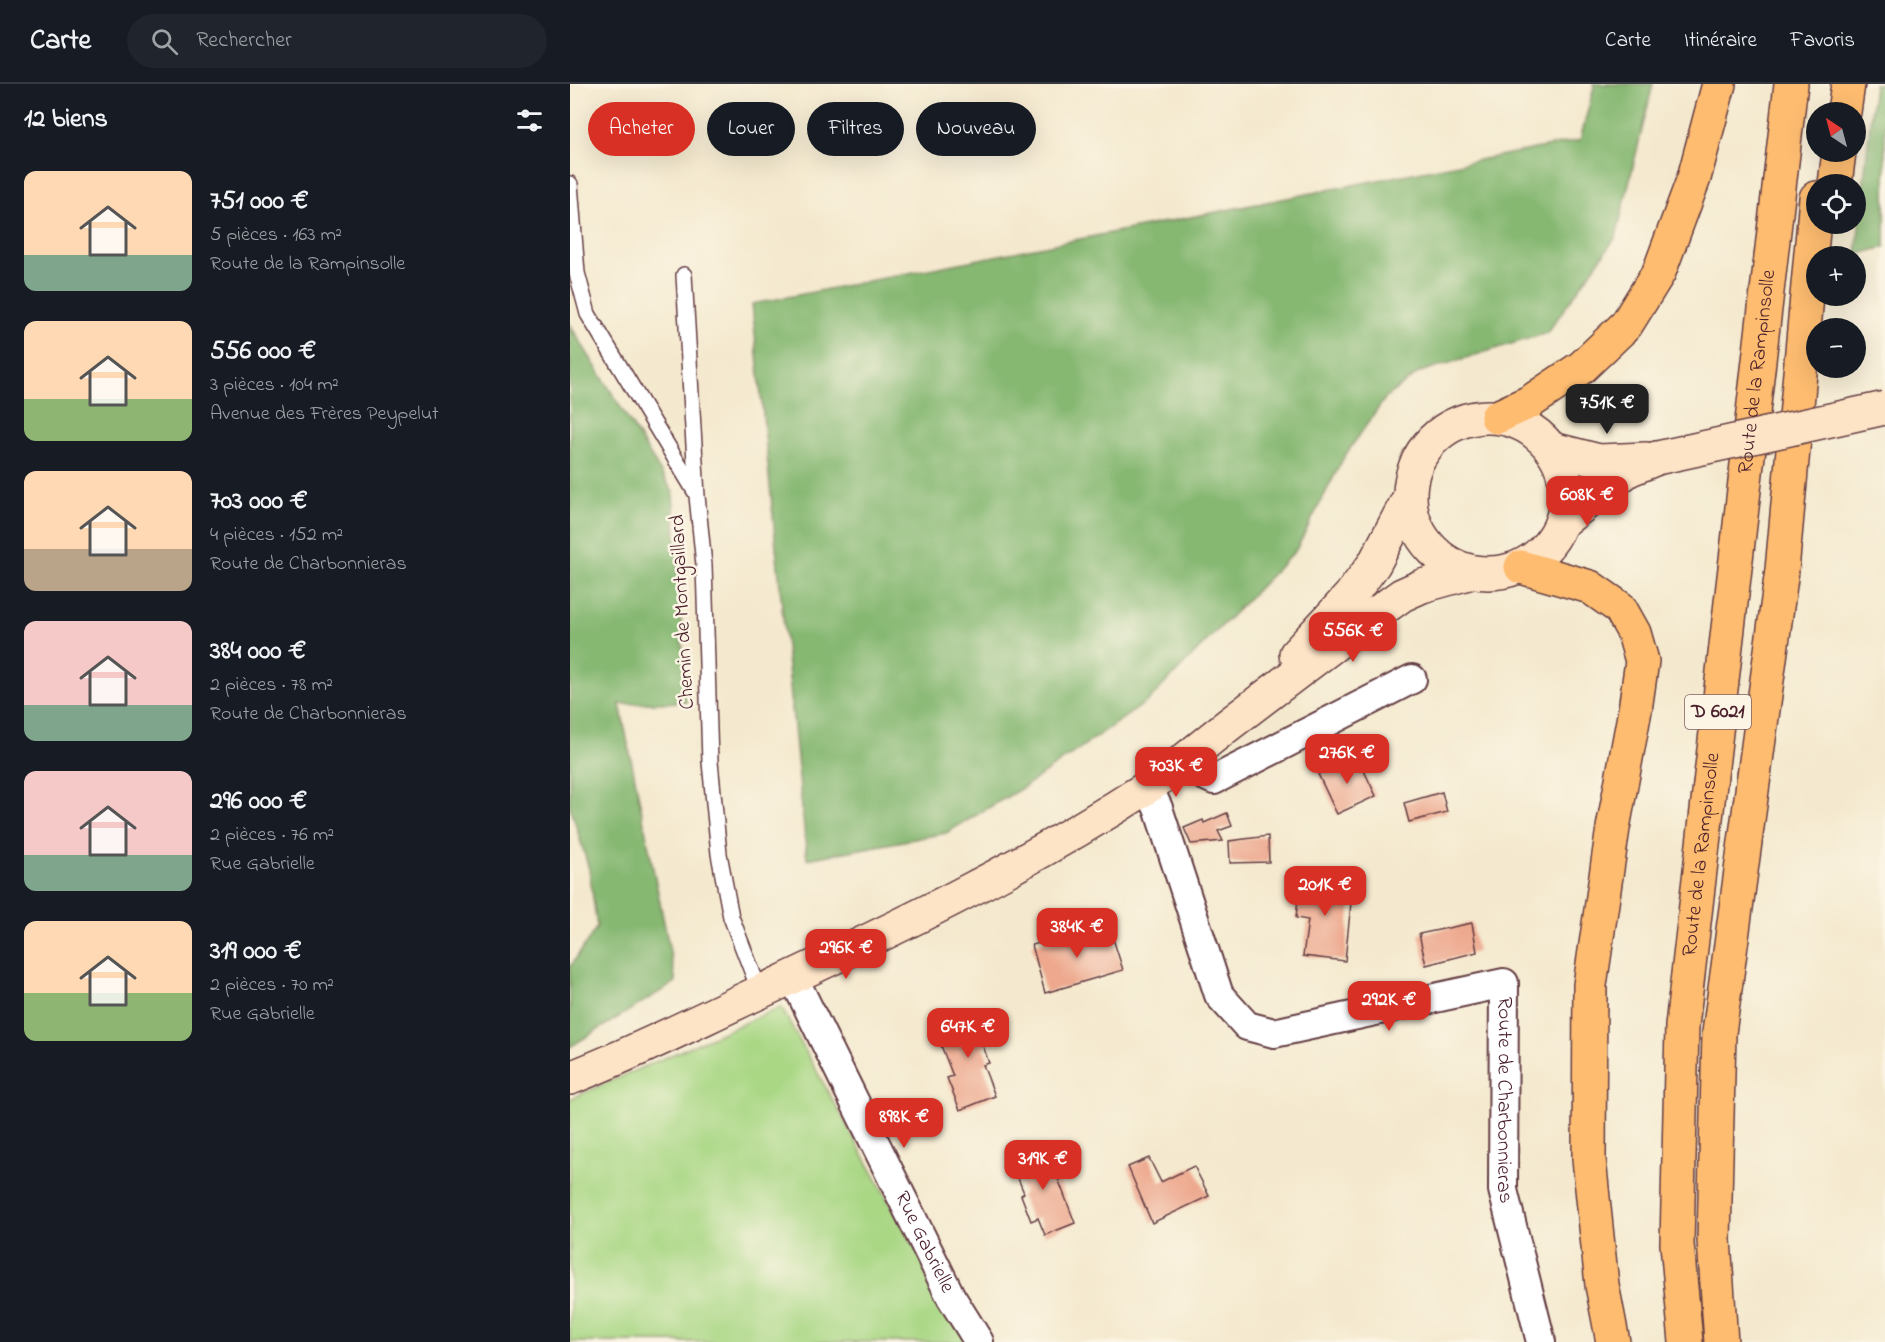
<!DOCTYPE html>
<html lang="fr">
<meta charset="utf-8">
<style>
:root{--surface:#171b24;--page:#20242c;--text:#f1f3f6;--muted:#9ea1a6;--line:#363941;--accent:#d93025}
body{margin:0;font-family:"Indie Flower",sans-serif;background:var(--page);color:var(--text);height:100vh;display:flex;flex-direction:column;font-size:22px;white-space:nowrap}
*{box-sizing:border-box;margin:0}
p{font-size:20px;color:var(--muted)}
.icon{flex:none;width:33px;height:33px;fill:none;stroke:currentColor;stroke-width:2;stroke-linecap:round;stroke-linejoin:round}
.map{position:relative;flex:1;overflow:hidden}
.details{display:flex;flex-direction:column;background:var(--surface);width:570px}
.details>*{flex:none}
.hud{position:absolute;left:18px;top:18px;width:570px;height:54px;display:flex;gap:12px}
.needle{width:39px;rotate:324deg}
.tools{position:absolute;left:1236px;top:18px;display:grid;gap:12px}
.tools a{display:grid;place-items:center;width:60px;height:60px;border-radius:50%;background:var(--surface);box-shadow:0 6px 24px #0002;font-size:30px}
.price{position:absolute;translate:-50% -51px;padding:0 14px;border-radius:12px;background:var(--accent);color:#fff;font-size:20px;line-height:39px;filter:drop-shadow(0 2px 3px #0008)}
.price::after{content:'';position:absolute;left:50%;top:36px;width:18px;height:14px;margin-left:-9px;background:inherit;clip-path:polygon(0 0,100% 0,50% 100%)}
.price.selected{background:#222;color:#fff}
ul{padding:0;list-style:none}
li{display:flex;align-items:center;gap:18px;height:150px;padding:0 24px}
li span{display:grid;place-items:center;flex:none;width:168px;height:120px;border-radius:12px;color:#555}
li>.icon{margin-inline-start:auto}
span .icon{width:72px;height:72px;fill:#fffc;stroke-width:1}
li b{font-size:26px}
h2{display:flex;justify-content:space-between;align-items:center;height:72px;padding:0 24px;font-size:26px}
.chip{padding:0 21px;border-radius:27px;background:var(--surface);box-shadow:0 6px 24px #0002;font-size:21px;line-height:54px}
.chip.selected{background:var(--accent);color:#fff}
header{display:flex;align-items:center;gap:36px;box-sizing:border-box;height:84px;padding:0 30px;background:var(--surface);border-bottom:2px solid var(--line)}
header strong{font-size:28px}
nav{display:flex;gap:33px;margin-inline-start:auto;font-size:21px}
.search{width:420px;height:54px;background:var(--page);display:flex;align-items:center;gap:15px;box-sizing:border-box;padding:0 21px;border-radius:33px;color:var(--muted);font-size:22px}
main{display:flex;flex:1;min-height:0}
.map>svg:first-child{display:block}
</style>
<header>
<strong>Carte</strong>
<div class="search"><svg class="icon" aria-label="search" viewBox="0 0 24 24"><circle cx="10" cy="10" r="6"/><path d="M15 15l6 6"/></svg>Rechercher</div>
<nav><a>Carte</a><a>Itinéraire</a><a>Favoris</a></nav>
</header>
<main>
<section class="details">
<h2>12 biens<svg class="icon" aria-label="filters" viewBox="0 0 24 24"><path d="M4 7h16M4 17h16"/><circle cx="9" cy="7" r="2"/><circle cx="15" cy="17" r="2"/></svg></h2>
<ul>
<li><span style="background:linear-gradient(#ffd9b3 70%,#7fa58c 0)"><svg class="icon" aria-label="home" viewBox="0 0 24 24"><path d="M3 11l9-7 9 7M6 9v11h12V9"/></svg></span><div><b>751 000 €</b><p>5 pièces · 163 m²</p><p>Route de la Rampinsolle</p></div></li>
<li><span style="background:linear-gradient(#ffd9b3 65%,#8fb573 0)"><svg class="icon" aria-label="home" viewBox="0 0 24 24"><path d="M3 11l9-7 9 7M6 9v11h12V9"/></svg></span><div><b>556 000 €</b><p>3 pièces · 104 m²</p><p>Avenue des Frères Peypelut</p></div></li>
<li><span style="background:linear-gradient(#ffd9b3 65%,#b9a48a 0)"><svg class="icon" aria-label="home" viewBox="0 0 24 24"><path d="M3 11l9-7 9 7M6 9v11h12V9"/></svg></span><div><b>703 000 €</b><p>4 pièces · 152 m²</p><p>Route de Charbonnieras</p></div></li>
<li><span style="background:linear-gradient(#f6c9c9 70%,#7fa58c 0)"><svg class="icon" aria-label="home" viewBox="0 0 24 24"><path d="M3 11l9-7 9 7M6 9v11h12V9"/></svg></span><div><b>384 000 €</b><p>2 pièces · 78 m²</p><p>Route de Charbonnieras</p></div></li>
<li><span style="background:linear-gradient(#f6c9c9 70%,#7fa58c 0)"><svg class="icon" aria-label="home" viewBox="0 0 24 24"><path d="M3 11l9-7 9 7M6 9v11h12V9"/></svg></span><div><b>296 000 €</b><p>2 pièces · 76 m²</p><p>Rue Gabrielle</p></div></li>
<li><span style="background:linear-gradient(#ffd9b3 60%,#8fb573 0)"><svg class="icon" aria-label="home" viewBox="0 0 24 24"><path d="M3 11l9-7 9 7M6 9v11h12V9"/></svg></span><div><b>319 000 €</b><p>2 pièces · 70 m²</p><p>Rue Gabrielle</p></div></li>
</ul>
</section>
<div class="map">
<svg width="1315" height="1258" viewBox="0 0 1315 1258">
<rect width="100%" height="100%" fill="#fcf5e5"/>
<filter id="ink" filterUnits="userSpaceOnUse"><feTurbulence type="fractalNoise" baseFrequency=".0167" numOctaves="2"/><feDisplacementMap in="SourceGraphic" scale="12" xChannelSelector="R" yChannelSelector="G"/><feConvolveMatrix kernelMatrix="1 2 1 2 8 2 1 2 1" color-interpolation-filters="sRGB"/></filter>
<filter id="wash" filterUnits="userSpaceOnUse"><feTurbulence type="fractalNoise" baseFrequency=".008" numOctaves="4" result="noise"/><feDisplacementMap in="SourceGraphic" scale="24" xChannelSelector="R" yChannelSelector="G"/><feGaussianBlur stdDeviation="1.35" result="paint"/><feColorMatrix in="noise" values="0 0 0 0 0 0 0 0 0 0 0 0 0 0 0 0 0 1.4 0 .05"/><feComposite in="paint" operator="in"/></filter>
<g filter="url(#wash)">
<rect width="100%" height="100%" fill="#f4e9ce"/>
<path fill="#a9d784" stroke="#7a7b58" stroke-width="1.5" d="M 211,923 L 397,1258 L 0,1258 L 0,1015 Z"/>
<g fill="#86b872" stroke="#686c4e" stroke-width="1.5">
<path d="M 1023,0 L 1083,0 L 1046,153 L 977,249 L 850,288 L 816,313 L 774,373 L 726,466 L 578,617 L 457,701 L 376,749 L 237,775 L 182,220 L 1010,56 L 1024,3 Z"/>
<path d="M 1304,0 L 1315,0 L 1315,163 L 1286,171 Z"/>
<path d="M 0,241 L 103,408 L 116,618 L 50,620 L 106,898 L 0,963 L 0,883 L 27,843 L 19,785 L 0,722 Z"/>
</g>
<g id="blocks">
<g fill="#eda88e">
<path d="M 787,672 L 806,712 L 767,730 L 748,690 Z"/>
<path d="M 872,708 L 877,728 L 839,738 L 834,719 Z"/>
<path d="M 657,729 L 662,742 L 648,747 L 653,757 L 621,760 L 614,744 L 633,736 L 634,739 Z"/>
<path d="M 698,752 L 699,778 L 660,779 L 659,757 Z"/>
<path d="M 730,794 L 783,799 L 775,877 L 733,872 L 738,836 L 726,834 Z"/>
<path d="M 902,839 L 907,868 L 856,881 L 849,850 Z"/>
<path d="M 539,842 L 553,886 L 475,909 L 462,861 L 477,857 L 478,860 Z"/>
<path d="M 410,926 L 422,958 L 413,962 L 419,979 L 413,981 L 425,1012 L 390,1026 L 377,994 L 383,992 L 370,959 L 376,957 L 370,941 Z"/>
<path d="M 476,1063 L 505,1139 L 475,1151 L 468,1134 L 461,1137 L 451,1111 L 454,1109 L 441,1077 Z"/>
<path d="M 579,1074 L 591,1098 L 624,1082 L 639,1112 L 582,1139 L 558,1083 Z"/>
</g>
</g>
</g>
<g filter="url(#ink)">
<use href="#blocks" fill-opacity="0" stroke="#643d43" stroke-width="1.5"/>
<g fill="none" stroke-linecap="round" stroke-linejoin="round">
<g stroke="#643d43" stroke-width="18">
<g id="lane">
<path d="M 0,100 L 7,189 L 18,230 L 126,409"/>
<path d="M 114,191 L 127,412 L 134,481 L 140,678 L 149,770 L 161,833 L 190,908"/>
</g>
</g>
<g stroke="#643d43" stroke-width="32">
<g id="street">
<path d="M 617,675 L 629,689 L 644,696 L 842,595"/>
<path id="s1" d="M 578,703 L 588,724 L 649,911 L 677,942 L 704,949 L 934,899 L 933,1106 L 971,1258"/>
<path id="s2" d="M 223,893 L 381,1213 L 409,1258"/>
</g>
</g>
<g stroke="#643d43" stroke-width="36">
<g id="secondary">
<circle cx="918" cy="411" r="78"/>
<path d="M 982,365 L 1029,377 L 1076,375"/>
<path d="M 992,438 L 1058,386 L 1087,374"/>
<path d="M 726,570 L 780,512 L 804,480 L 839,414"/>
<path d="M 0,994 C 65,969 127,937 190,908 C 323,846 453,784 576,704 C 605,685 630,663 657,642 C 715,598 773,553 832,511 L 852,502 L 902,488"/>
</g>
</g>
<g stroke="#643d43" stroke-width="36">
<g id="primary">
<path d="M 1274,28 L 1278,0"/>
<path d="M 1265,100 L 1269,68"/>
<path d="M 927,333 L 960,318 L 1012,283 L 1056,241 L 1089,188 L 1124,94 L 1149,0"/>
<path d="M 951,483 L 1020,503 L 1050,524 L 1064,549 L 1072,577 L 1065,626 L 1043,744 L 1020,901 L 1019,1075 L 1032,1201 L 1043,1258"/>
<path id="s3" d="M 1116,1258 L 1107,1160 L 1112,942 L 1221,0"/>
<path d="M 1151,1258 L 1144,1156 L 1149,949 L 1212,486 L 1246,114"/>
</g>
</g>
<use href="#lane" stroke="#fff" stroke-width="15"/>
<use href="#street" stroke="#fff" stroke-width="28"/>
<use href="#secondary" stroke="#fee4c6" stroke-width="33"/>
<use href="#primary" stroke="#fdbc70" stroke-width="33"/>
<g stroke="#643d43" stroke-width="36" stroke-linecap="butt">
<path id="secondary-bridge" d="M 1087,374 L 1315,324"/>
</g>
<use href="#secondary-bridge" stroke="#fee4c6" stroke-width="33"/>
</g>
</g>
<g text-anchor="middle" dominant-baseline="central" stroke-width="5" stroke-linejoin="round" paint-order="stroke">
<rect fill="#fcf5e5" stroke="#7f5f63" stroke-width="1.5" x="1115" y="611" width="66" height="34" rx="4.5"/>
<g font-size="20" font-weight="bold" fill="#4a1f2b">
<text x="1148" y="628">D 6021</text>
</g>
<g font-size="21" fill="#4a1f2b" stroke="#fcf5e5">
<text stroke="none"><textPath href="#s3" startOffset="975">Route de la Rampinsolle</textPath></text>
<text transform="translate(113 528) rotate(-93)">Chemin de Montgaillard</text>
<text stroke="none"><textPath href="#s3" startOffset="489">Route de la Rampinsolle</textPath></text>
<text stroke="none"><textPath href="#s1" startOffset="642">Route de Charbonnieras</textPath></text>
<text stroke="none"><textPath href="#s2" startOffset="296">Rue Gabrielle</textPath></text>
</g>
</g>
</svg>
<div class="tools">
<a><svg class="needle" viewBox="-14 -14 28 28"><path d="M0-13l5 13h-10z" fill="#e53935"/><path d="M0 13l5-13h-10z" fill="#9ea1a6"/></svg></a>
<a><svg class="icon" aria-label="locate" viewBox="0 0 24 24"><circle cx="12" cy="12" r="6"/><path d="M12 2v4M12 18v4M2 12h4M18 12h4"/></svg></a>
<a>+</a>
<a>−</a>
</div>
<b class="price selected" style="left:1037px;top:351px">751K €</b>
<b class="price" style="left:1017px;top:443px">608K €</b>
<b class="price" style="left:783px;top:579px">556K €</b>
<b class="price" style="left:777px;top:701px">276K €</b>
<b class="price" style="left:606px;top:714px">703K €</b>
<b class="price" style="left:755px;top:833px">201K €</b>
<b class="price" style="left:507px;top:875px">384K €</b>
<b class="price" style="left:276px;top:896px">296K €</b>
<b class="price" style="left:819px;top:948px">292K €</b>
<b class="price" style="left:398px;top:975px">647K €</b>
<b class="price" style="left:334px;top:1065px">898K €</b>
<b class="price" style="left:473px;top:1107px">319K €</b>
<div class="hud">
<a class="chip selected">Acheter</a>
<a class="chip">Louer</a>
<a class="chip">Filtres</a>
<a class="chip">Nouveau</a>
</div>
</div>
</main>
